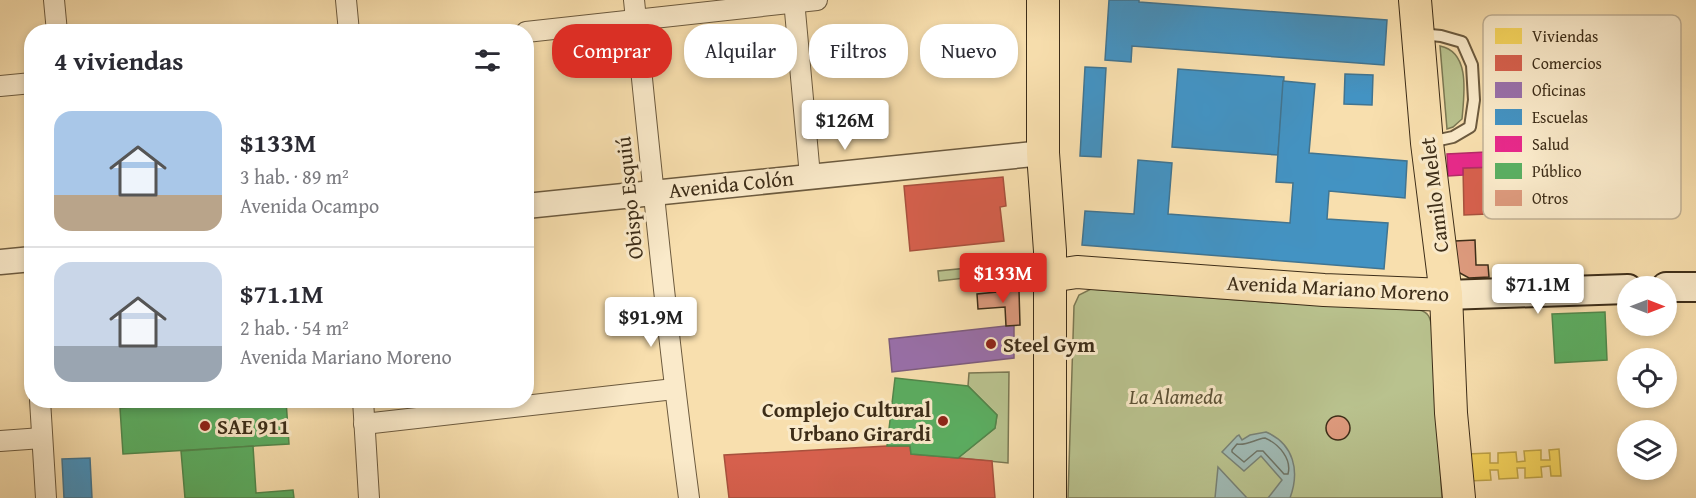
<!DOCTYPE html>
<html lang="es">
<meta charset="utf-8">
<style>
:root{--surface:#fff;--page:#f7f7f7;--text:#2b2b33;--muted:#7c7c81;--line:#e1e1e2;--accent:#d93025}
body{margin:0;font-family:"Gentium Book Plus",serif;background:var(--page);color:var(--text);height:100vh;display:flex;flex-direction:column;font-size:22px;white-space:nowrap}
*{box-sizing:border-box;margin:0}
p{font-size:20px;color:var(--muted)}
.icon{flex:none;width:33px;height:33px;fill:none;stroke:currentColor;stroke-width:2;stroke-linecap:round;stroke-linejoin:round}
.map{position:relative;flex:1;overflow:hidden}
.details{position:absolute;left:24px;top:24px;width:510px;height:384px;display:flex;flex-direction:column;background:var(--surface);border-radius:24px;box-shadow:0 3px 9px #0003}
.details>*{flex:none}
.banner{position:absolute;left:552px;top:24px;width:570px;height:54px;display:flex;gap:12px}
.needle{width:39px;rotate:90deg}
.fabs{position:absolute;left:1617px;top:276px;display:grid;gap:12px}
.fabs a{display:grid;place-items:center;width:60px;height:60px;border-radius:50%;background:var(--surface);box-shadow:0 3px 9px #0003;font-size:30px}
.price{position:absolute;translate:-50% -51px;padding:0 14px;border-radius:6px;background:#fff;color:#222;font-size:20px;line-height:39px;filter:drop-shadow(0 2px 3px #0008)}
.price::after{content:'';position:absolute;left:50%;top:36px;width:18px;height:14px;margin-left:-9px;background:inherit;clip-path:polygon(0 0,100% 0,50% 100%)}
.price.on{background:var(--accent);color:#fff}
ul{padding:0;list-style:none}
li{display:flex;align-items:center;gap:18px;height:150px;padding:0 30px}
li+li{border-top:2px solid var(--line)}
li span{display:grid;place-items:center;flex:none;width:168px;height:120px;border-radius:18px;color:#555}
li>.icon{margin-inline-start:auto}
span .icon{width:72px;height:72px;fill:#fffc;stroke-width:1}
li b{font-size:26px}
h2{display:flex;justify-content:space-between;align-items:center;height:72px;padding:0 30px;font-size:26px}
.pill{padding:0 21px;border-radius:24px;background:var(--surface);box-shadow:0 3px 9px #0003;font-size:21px;line-height:54px}
.pill.on{background:var(--accent);color:#fff}
.map>svg:first-child{display:block}
</style>
<div class="map">
<svg width="1696" height="498" viewBox="0 0 1696 498">
<rect width="100%" height="100%" fill="#f8dfae"/>
<filter id="stains"><feTurbulence type="fractalNoise" baseFrequency=".00333" numOctaves="4"/><feColorMatrix values="0 0 0 0 .2 0 0 0 0 .09 0 0 0 0 .02 0 0 0 .5 -.17"/></filter>
<radialGradient id="worn" r=".72"><stop offset=".6" stop-color="#630" stop-opacity="0"/><stop offset="1" stop-color="#630" stop-opacity=".3"/></radialGradient>
<g fill="#b9c28e" stroke="#7b7853" stroke-width="1.5">
<path d="M 1440,46 C 1471,52 1464,95 1462,119 L 1453,127 L 1447,129 Z"/>
<path d="M 1018,263 L 1019,272 L 939,281 L 938,271 Z"/>
<path d="M 1091,289 L 1278,303 L 1419,310 C 1429,312 1430,318 1432,327 L 1442,498 L 1068,498 L 1074,306 L 1079,295 Z"/>
<path d="M 1009,372 L 1008,463 L 958,458 L 995,428 L 997,415 L 968,386 L 969,373 Z"/>
</g>
<g fill="#a0bab4" stroke="#788276" stroke-width="1.5">
<path d="M 1266,432 C 1294,444 1300,471 1290,498 L 1268,498 L 1282,480 L 1261,456 L 1244,471 L 1222,452 L 1237,436 L 1239,435 L 1242,440 L 1250,435 Z"/>
<path d="M 1218,467 L 1247,498 L 1215,498 Z"/>
</g>
<path fill="#f6d55c" stroke="#bea348" stroke-width="1.5" d="M 1559,449 L 1561,476 L 1551,476 L 1550,466 L 1541,467 L 1542,477 L 1525,478 L 1525,468 L 1517,468 L 1518,478 L 1499,479 L 1498,470 L 1490,470 L 1491,480 L 1469,481 L 1467,454 L 1490,453 L 1490,463 L 1498,463 L 1498,453 L 1516,452 L 1517,462 L 1525,461 L 1524,451 L 1541,450 L 1541,460 L 1550,460 L 1549,450 Z"/>
<g fill="#d6604d" stroke="#a8513d" stroke-width="1.5">
<path d="M 1498,167 L 1499,181 L 1518,180 L 1519,189 L 1538,188 L 1538,212 L 1464,215 L 1463,168 Z"/>
<path d="M 1003,177 L 1006,206 L 1000,207 L 1004,241 L 910,251 L 904,186 Z"/>
<path d="M 108,400 L 124,400 L 124,405 L 108,406 Z"/>
<path d="M 130,400 L 189,400 L 130,405 Z"/>
<path d="M 887,446 L 910,446 L 911,454 L 992,461 L 995,498 L 729,498 L 724,455 Z"/>
</g>
<path fill="#9970ab" stroke="#7d5c7f" stroke-width="1.5" d="M 1014,325 L 1014,358 L 892,372 L 889,339 Z"/>
<g fill="#4393c3" stroke="#417490" stroke-width="1.5">
<path d="M 1109,0 L 1139,0 L 1139,2 L 1387,20 L 1384,65 L 1132,46 L 1131,62 L 1105,60 Z"/>
<path d="M 1085,67 L 1106,68 L 1101,157 L 1080,156 Z"/>
<path d="M 1178,69 L 1284,77 L 1278,155 L 1172,147 Z"/>
<path d="M 1345,74 L 1373,75 L 1372,105 L 1344,104 Z"/>
<path d="M 1283,81 L 1315,84 L 1309,153 L 1407,161 L 1405,198 L 1329,191 L 1327,219 L 1388,223 L 1384,269 L 1082,245 L 1085,211 L 1134,214 L 1138,160 L 1172,163 L 1168,214 L 1290,223 L 1293,183 L 1276,182 Z"/>
<path d="M 90,458 L 92,498 L 64,498 L 62,459 Z"/>
</g>
<path fill="#e7298a" stroke="#b42a68" stroke-width="1.5" d="M 1548,149 L 1550,188 L 1519,189 L 1518,180 L 1499,181 L 1498,167 L 1463,168 L 1463,175 L 1448,176 L 1447,154 Z"/>
<g fill="#5aae61" stroke="#51874b" stroke-width="1.5">
<path d="M 1605,312 L 1607,360 L 1555,363 L 1552,314 Z"/>
<path d="M 895,378 L 968,386 L 997,415 L 995,428 L 958,458 L 911,454 L 910,446 L 887,446 Z"/>
<path d="M 243,400 L 286,400 L 289,444 L 123,454 L 120,408 Z"/>
<path d="M 253,446 L 256,493 L 293,490 L 294,498 L 185,498 L 181,451 Z"/>
</g>
<g fill="none" stroke-linecap="round" stroke-linejoin="round">
<path stroke="#6e7466" stroke-width="1.5" d="M 1265,438 C 1279,444 1292,459 1288,474 L 1284,474 L 1263,451 L 1257,451 L 1244,462 L 1232,452 L 1232,450 L 1237,444 C 1247,446 1255,439 1265,438 Z"/>
</g>
<g fill="#dd9a7d" stroke="#3d2d18" stroke-width="1.5">
<path d="M 1475,240 L 1476,265 L 1488,265 L 1489,277 L 1469,278 L 1458,272 L 1455,241 Z"/>
<path d="M 1019,290 L 1020,325 L 1006,326 L 1005,307 L 978,309 L 977,294 Z"/>
<circle cx="1338" cy="428" r="12"/>
</g>
<g fill="none" stroke-linecap="round" stroke-linejoin="round">
<g stroke="#6c5a3e" stroke-width="14">
<path id="service" d="M 1420,34 L 1441,36 L 1462,42 L 1472,65 L 1474,100 L 1470,127 L 1453,137 L 1430,142"/>
</g>
<g stroke="#6c5a3e" stroke-width="22">
<g id="minor">
<path d="M 54,0 L 57,32"/>
<path d="M 346,0 L 349,32"/>
<path d="M 634,0 C 651,166 667,332 689,498"/>
<path d="M 794,0 L 810,176"/>
<path d="M 526,32 L 817,0"/>
<path d="M 0,86 L 32,83"/>
<path d="M 40,400 L 46,498"/>
<path d="M 363,400 L 369,498"/>
<path d="M 364,424 L 674,389"/>
<path d="M 0,441 L 42,438"/>
</g>
</g>
<g stroke="#6c5a3e" stroke-width="27">
<g id="tertiary">
<path d="M 526,206 L 1043,153"/>
<path d="M 0,262 L 32,259"/>
</g>
</g>
<g stroke="#3d2d18" stroke-width="32">
<g id="secondary">
<path d="M 1666,287 L 1696,287"/>
<path d="M 1446,295 L 1628,289"/>
</g>
</g>
<g stroke="#3d2d18" stroke-width="34">
<g id="primary">
<path d="M 1043,0 L 1043,153 L 1050,251 L 1050,498"/>
<path d="M 1415,0 L 1427,143 L 1446,295 L 1451,413 L 1459,498"/>
<path d="M 1050,276 L 1077,272 L 1324,290 L 1446,295"/>
</g>
</g>
<use href="#service" stroke="#faeaca" stroke-width="10"/>
<use href="#minor" stroke="#faeaca" stroke-width="20"/>
<use href="#tertiary" stroke="#faeaca" stroke-width="24"/>
<use href="#secondary" stroke="#faeaca" stroke-width="28"/>
<use href="#primary" stroke="#f8dfae" stroke-width="32"/>
</g>
<g fill="#8f2418" stroke="#faeaca" stroke-width="2">
<circle cx="991" cy="344" r="6"/>
<circle cx="943" cy="421" r="6"/>
<circle cx="205" cy="426" r="6"/>
</g>
<g text-anchor="middle" dominant-baseline="central" stroke-width="6" stroke-linejoin="round" paint-order="stroke">
<g font-size="21" fill="#3d2d18" stroke="#faeaca">
<text transform="translate(731 184) rotate(-6)">Avenida Colón</text>
<text transform="translate(1434 195) rotate(-97)">Camilo Melet</text>
<text transform="translate(629 198) rotate(-96)">Obispo Esquiú</text>
<text transform="translate(1338 288) rotate(3)">Avenida Mariano Moreno</text>
</g>
<g font-size="21" font-weight="bold" fill="#3d2d18" stroke="#faeaca" text-anchor="start">
<text x="1003" y="344">Steel Gym</text>
<text x="931" y="409" text-anchor="end">Complejo Cultural<tspan x="931" dy="24">Urbano Girardi</tspan></text>
<text x="217" y="426">SAE 911</text>
</g>
<g font-size="21" font-style="italic" fill="#5c5236" stroke="#faeaca">
<text x="1176" y="396">La Alameda</text>
</g>
</g>
<rect x="1483" y="15" width="198" height="204" rx="9" fill="#faeaca" stroke="#c1b195" stroke-width="1.5"/>
<rect x="1495" y="28" width="27" height="16" fill="#f6d55c"/>
<rect x="1495" y="55" width="27" height="16" fill="#d6604d"/>
<rect x="1495" y="82" width="27" height="16" fill="#9970ab"/>
<rect x="1495" y="109" width="27" height="16" fill="#4393c3"/>
<rect x="1495" y="136" width="27" height="16" fill="#e7298a"/>
<rect x="1495" y="163" width="27" height="16" fill="#5aae61"/>
<rect x="1495" y="190" width="27" height="16" fill="#dd9a7d"/>
<g font-size="16" fill="#3d2d18">
<text x="1532" y="42">Viviendas</text>
<text x="1532" y="69">Comercios</text>
<text x="1532" y="96">Oficinas</text>
<text x="1532" y="123">Escuelas</text>
<text x="1532" y="150">Salud</text>
<text x="1532" y="177">Público</text>
<text x="1532" y="204">Otros</text>
</g>
<rect width="100%" height="100%" filter="url(#stains)"/>
<rect width="100%" height="100%" fill="url(#worn)"/>
</svg>
<div class="fabs">
<a><svg class="needle" viewBox="-14 -14 28 28"><path d="M0-13l5 13h-10z" fill="#e53935"/><path d="M0 13l5-13h-10z" fill="#7c7c81"/></svg></a>
<a><svg class="icon" aria-label="locate" viewBox="0 0 24 24"><circle cx="12" cy="12" r="6"/><path d="M12 2v4M12 18v4M2 12h4M18 12h4"/></svg></a>
<a><svg class="icon" aria-label="layers" viewBox="0 0 24 24"><path d="M12 4l9 5-9 5-9-5zM3 14l9 5 9-5"/></svg></a>
</div>
<b class="price" style="left:845px;top:151px">$126M</b>
<b class="price on" style="left:1003px;top:304px">$133M</b>
<b class="price" style="left:1538px;top:315px">$71.1M</b>
<b class="price" style="left:651px;top:348px">$91.9M</b>
<div class="banner">
<a class="pill on">Comprar</a>
<a class="pill">Alquilar</a>
<a class="pill">Filtros</a>
<a class="pill">Nuevo</a>
</div>
<section class="details">
<h2>4 viviendas<svg class="icon" aria-label="filters" viewBox="0 0 24 24"><path d="M4 7h16M4 17h16"/><circle cx="9" cy="7" r="2"/><circle cx="15" cy="17" r="2"/></svg></h2>
<ul>
<li><span style="background:linear-gradient(#a9c7e8 70%,#b9a48a 0)"><svg class="icon" aria-label="home" viewBox="0 0 24 24"><path d="M3 11l9-7 9 7M6 9v11h12V9"/></svg></span><div><b>$133M</b><p>3 hab. · 89 m²</p><p>Avenida Ocampo</p></div></li>
<li><span style="background:linear-gradient(#c9d6e8 70%,#9aa5b1 0)"><svg class="icon" aria-label="home" viewBox="0 0 24 24"><path d="M3 11l9-7 9 7M6 9v11h12V9"/></svg></span><div><b>$71.1M</b><p>2 hab. · 54 m²</p><p>Avenida Mariano Moreno</p></div></li>
</ul>
</section>
</div>
